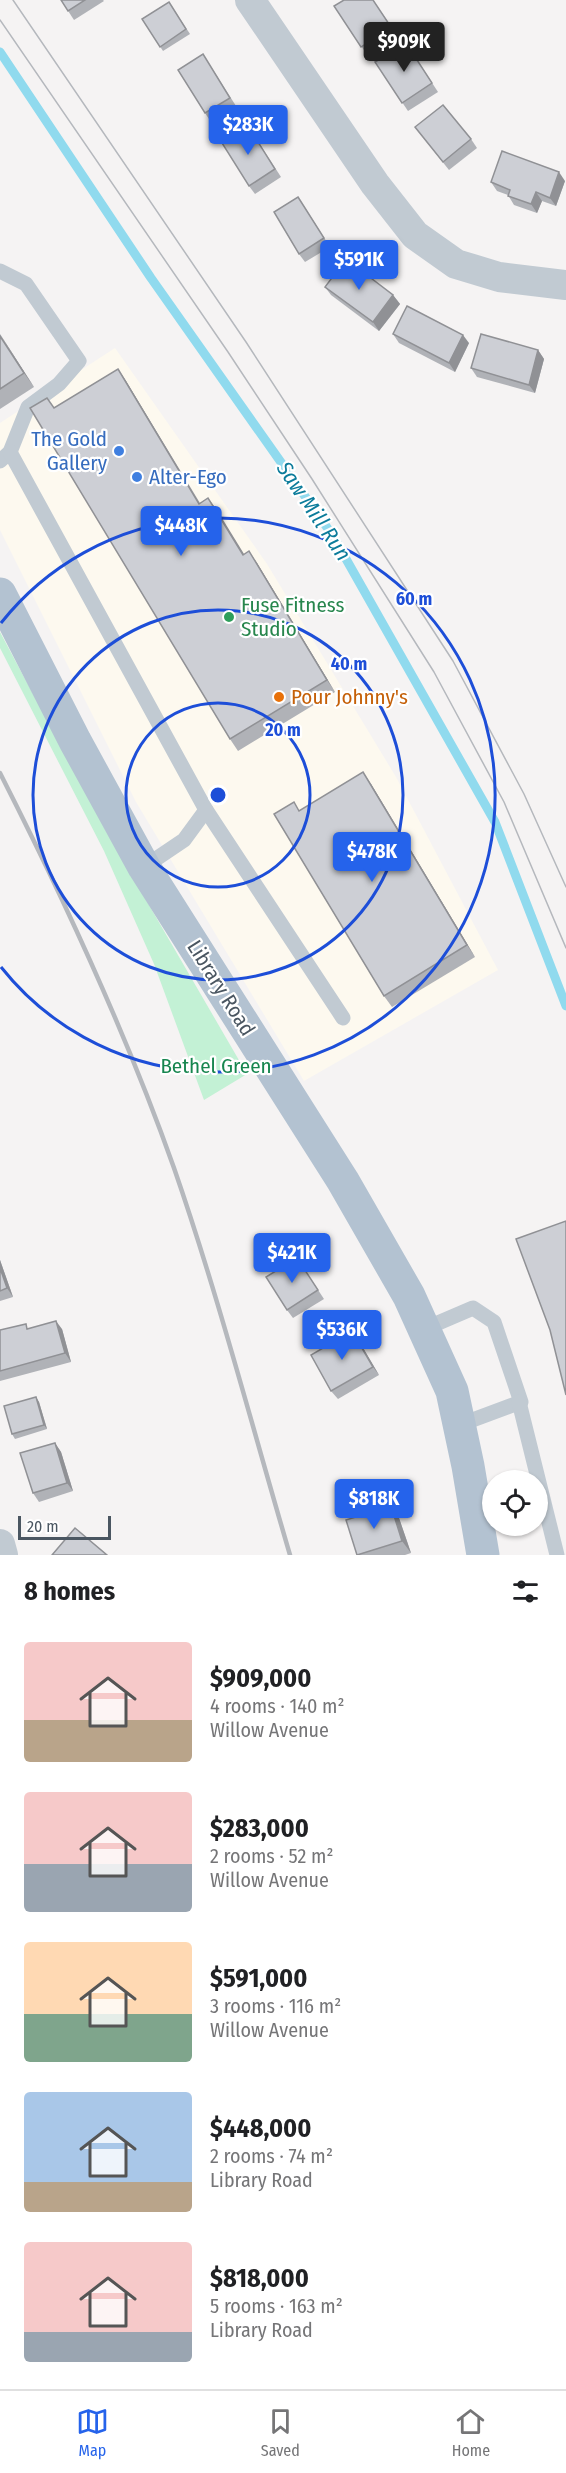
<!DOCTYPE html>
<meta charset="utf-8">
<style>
:root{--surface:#fff;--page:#f6f6f6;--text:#202124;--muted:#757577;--line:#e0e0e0;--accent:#2563eb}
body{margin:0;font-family:"Fira Sans Condensed",sans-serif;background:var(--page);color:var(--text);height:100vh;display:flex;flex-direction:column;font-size:22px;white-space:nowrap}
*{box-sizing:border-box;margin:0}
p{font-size:20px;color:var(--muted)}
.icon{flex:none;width:33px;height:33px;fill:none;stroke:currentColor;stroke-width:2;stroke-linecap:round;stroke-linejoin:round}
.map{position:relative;height:1555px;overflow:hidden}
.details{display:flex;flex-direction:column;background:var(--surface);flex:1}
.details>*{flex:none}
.tools{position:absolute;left:482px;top:1470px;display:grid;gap:12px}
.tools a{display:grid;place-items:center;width:66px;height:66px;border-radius:50%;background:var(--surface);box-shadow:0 2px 4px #0004;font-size:30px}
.scale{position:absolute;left:18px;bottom:15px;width:93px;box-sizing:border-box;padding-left:6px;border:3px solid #4a5661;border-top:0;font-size:16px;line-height:21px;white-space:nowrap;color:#4a5661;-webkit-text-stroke:4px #fff;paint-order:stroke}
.price{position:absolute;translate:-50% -51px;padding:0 14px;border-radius:6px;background:var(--accent);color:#fff;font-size:20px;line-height:39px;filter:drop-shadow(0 2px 3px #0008)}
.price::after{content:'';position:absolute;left:50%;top:36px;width:18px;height:14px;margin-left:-9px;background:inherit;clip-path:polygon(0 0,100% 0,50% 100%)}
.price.current{background:#222;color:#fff}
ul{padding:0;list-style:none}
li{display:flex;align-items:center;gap:18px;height:150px;padding:0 24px}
li span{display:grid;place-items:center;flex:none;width:168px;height:120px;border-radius:6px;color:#555}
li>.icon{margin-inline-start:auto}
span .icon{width:72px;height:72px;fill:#fffc;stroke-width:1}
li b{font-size:26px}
h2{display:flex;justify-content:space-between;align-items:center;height:72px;padding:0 24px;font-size:26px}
.tab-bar{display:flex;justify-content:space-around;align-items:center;height:84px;border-top:2px solid var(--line);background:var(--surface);font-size:16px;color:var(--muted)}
.tab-bar a{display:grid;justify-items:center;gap:3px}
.tab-bar .current{color:var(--accent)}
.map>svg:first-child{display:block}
</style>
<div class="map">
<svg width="566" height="1555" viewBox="0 0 566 1555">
<rect width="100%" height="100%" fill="#f5f3f3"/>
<path fill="#fdf9ef" d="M 115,348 L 267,564 L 396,777 L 498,970 L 304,1081 L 136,802 L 0,530 L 0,423 Z"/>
<path fill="#c3f1d5" d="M 0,632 L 106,831 L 247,1074 L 204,1100 L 154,964 L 104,851 L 0,648 Z"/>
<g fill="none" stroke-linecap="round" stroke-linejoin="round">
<path stroke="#90daee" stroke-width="9" d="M 0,52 L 151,278 L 333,536 L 495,822 L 566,1006"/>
<g stroke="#c1cad2" stroke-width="15">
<path d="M 0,271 L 26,284 L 79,361 L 59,384 L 28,407 L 10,452 L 0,461"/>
<path d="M 10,452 L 206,810 L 343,1018"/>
<path d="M 144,867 L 184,840 L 206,810"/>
<path d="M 424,1329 L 473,1308 L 494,1322 L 521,1402 L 459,1425"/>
<path d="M 519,1402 L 557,1555"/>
</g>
<g stroke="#c1cad2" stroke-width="30">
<path d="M 250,0 L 375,184 L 415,235 L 456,264 L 499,277 L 566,285"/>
<path d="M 0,1544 L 3,1555"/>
</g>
<path stroke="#b3c2d1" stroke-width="33" d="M 0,594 L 75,741 L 144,867 L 343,1181 L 409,1296 L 452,1391 L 468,1466 L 483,1555"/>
<g stroke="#b5b8bd" stroke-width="1.5">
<path d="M 13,0 L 246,342 L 453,661 L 524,794 L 566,887"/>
<path d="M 0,20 L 228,352 L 312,479 L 434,672 L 504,802 L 566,948"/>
</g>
<path stroke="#b5b8bd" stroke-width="4.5" d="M 0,773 C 65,901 126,1032 174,1168 C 218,1295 252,1426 290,1555"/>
</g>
<g fill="#b0b2b7">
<path d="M 61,0 L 103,0 L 104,1 L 74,20 Z"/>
<path d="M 373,0 L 397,35 L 368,56 L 334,6 Z"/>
<path d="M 169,2 L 190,34 L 163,51 L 142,19 Z"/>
<path d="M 406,43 L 438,92 L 408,111 L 375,62 Z"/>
<path d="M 203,54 L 236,106 L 211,122 L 205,113 Z"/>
<path d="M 248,126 L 281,177 L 255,194 L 249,186 Z"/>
<path d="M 415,127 L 471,139 L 477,148 L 449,170 Z"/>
<path d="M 565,181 L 556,206 L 542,201 L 537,213 L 514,205 L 508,195 L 497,191 L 491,182 Z"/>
<path d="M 304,206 L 330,247 L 305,262 L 299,254 Z"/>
<path d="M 325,287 L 393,295 L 400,304 L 379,331 L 331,295 Z"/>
<path d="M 0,334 L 34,387 L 0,409 Z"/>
<path d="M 393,334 L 469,343 L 455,372 L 399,343 Z"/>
<path d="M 538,350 L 544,359 L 535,393 L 477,377 L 471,368 Z"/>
<path d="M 118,369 L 126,381 L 200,503 L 208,498 L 244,555 L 257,563 L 335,692 L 238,751 L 230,739 L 54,408 Z"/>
<path d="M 371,784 L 475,957 L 392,1007 L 384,996 L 300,811 Z"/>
<path d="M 297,1258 L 324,1299 L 293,1318 L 287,1310 Z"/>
<path d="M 0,1260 L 13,1297 L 0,1301 Z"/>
<path d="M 29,1328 L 62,1329 L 71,1362 L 0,1381 L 0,1330 Z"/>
<path d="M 352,1331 L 379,1375 L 338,1399 L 331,1391 Z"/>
<path d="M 36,1397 L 39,1402 L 47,1429 L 15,1439 L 12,1434 Z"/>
<path d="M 55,1443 L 61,1452 L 73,1491 L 39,1502 L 33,1493 Z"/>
<path d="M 399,1518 L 411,1553 L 405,1555 L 357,1555 Z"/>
</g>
<g fill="#909195">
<path d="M 559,172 L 565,181 L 556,206 L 550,198 Z"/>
<path d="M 536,192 L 542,201 L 537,213 L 531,204 Z"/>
<path d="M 393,295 L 400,304 L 379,331 L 373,322 Z"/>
<path d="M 0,334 L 34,387 L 24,373 Z"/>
<path d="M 463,335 L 469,343 L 455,372 L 449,363 Z"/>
<path d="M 538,350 L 544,359 L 535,393 L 529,385 Z"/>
<path d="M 118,369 L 126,381 L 207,516 L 199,504 Z"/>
<path d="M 208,498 L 217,510 L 252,567 L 243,555 Z"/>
<path d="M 249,551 L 257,563 L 335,692 L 327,680 Z"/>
<path d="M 363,772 L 371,784 L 475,957 L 467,945 Z"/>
<path d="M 0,1260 L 13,1297 L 7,1288 L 0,1268 Z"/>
<path d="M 56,1321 L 62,1329 L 71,1362 L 65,1353 Z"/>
<path d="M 352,1331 L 358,1339 L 379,1375 L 373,1367 Z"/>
<path d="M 36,1397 L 39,1402 L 47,1429 L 44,1425 Z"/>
<path d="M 55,1443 L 61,1452 L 73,1491 L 67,1483 Z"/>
<path d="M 391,1506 L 399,1518 L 411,1553 L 402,1541 Z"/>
</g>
<g fill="#cdcfd5" stroke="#909195" stroke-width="1.5">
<path d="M 61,0 L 85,0 L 68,11 Z"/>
<path d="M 344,0 L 373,0 L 391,27 L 361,47 L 334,6 Z"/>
<path d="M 169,2 L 186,29 L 160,47 L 142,19 Z"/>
<path d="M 406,43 L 432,83 L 402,103 L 375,62 Z"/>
<path d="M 203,54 L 230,98 L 205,113 L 178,70 Z"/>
<path d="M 443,105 L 471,139 L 443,162 L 415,127 Z"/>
<path d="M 248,126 L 275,169 L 249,186 L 222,143 Z"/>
<path d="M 502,151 L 559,172 L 550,198 L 536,192 L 531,204 L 508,196 L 510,190 L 491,182 Z"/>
<path d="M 298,197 L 324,238 L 299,254 L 274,212 Z"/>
<path d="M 346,259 L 393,295 L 373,322 L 325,287 Z"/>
<path d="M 407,306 L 463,335 L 449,363 L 393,334 Z"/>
<path d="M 481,334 L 538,350 L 529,385 L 471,368 Z"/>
<path d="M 0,336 L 24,373 L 0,389 Z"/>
<path d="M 118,369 L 199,504 L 208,498 L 243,555 L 249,551 L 327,680 L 230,739 L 30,408 L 47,398 L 54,408 Z"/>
<path d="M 363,772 L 467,945 L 384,996 L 274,814 L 294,802 L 299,811 Z"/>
<path d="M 566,1221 L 566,1395 L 550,1330 L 516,1239 Z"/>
<path d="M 297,1258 L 318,1290 L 287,1310 L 266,1277 Z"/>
<path d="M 0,1268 L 7,1288 L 0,1291 Z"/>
<path d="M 56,1321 L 65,1353 L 0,1371 L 0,1330 L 26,1324 L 27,1329 Z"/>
<path d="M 352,1331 L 373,1367 L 331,1391 L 311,1355 Z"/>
<path d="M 36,1397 L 44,1425 L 12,1434 L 4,1406 Z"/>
<path d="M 55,1443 L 67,1483 L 33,1493 L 20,1453 Z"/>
<path d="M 391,1506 L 402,1541 L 357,1555 L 346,1520 Z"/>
<path d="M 75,1528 L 107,1555 L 52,1555 Z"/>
</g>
<g fill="none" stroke="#1d4ed8" stroke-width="3">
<circle cx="218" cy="795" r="92"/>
<circle cx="218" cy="795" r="185"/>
<path d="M1 623A277 277 0 1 1 1 967"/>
</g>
<g fill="#3f7fe0" stroke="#fff" stroke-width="2">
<circle cx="119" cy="451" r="6"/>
<circle cx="137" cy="477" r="6"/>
</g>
<circle fill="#2e9e5b" stroke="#fff" stroke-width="2" cx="229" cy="617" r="6"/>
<circle fill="#e8710a" stroke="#fff" stroke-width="2" cx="279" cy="697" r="6"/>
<g text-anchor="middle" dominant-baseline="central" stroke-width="4.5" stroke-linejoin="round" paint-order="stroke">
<g font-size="21" fill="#366cbe" stroke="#fff" text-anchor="end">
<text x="107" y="439">The Gold<tspan x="107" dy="24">Gallery</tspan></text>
<text x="149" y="477" text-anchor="start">Alter-Ego</text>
</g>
<g font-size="21" fill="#27864d" stroke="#fff" text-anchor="start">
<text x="241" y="605">Fuse Fitness<tspan x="241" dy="24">Studio</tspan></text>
</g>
<g font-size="21" fill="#c56008" stroke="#fff" text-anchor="start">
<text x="291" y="697">Pour Johnny's</text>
</g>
<g font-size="21" fill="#4a5661" stroke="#fff">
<text transform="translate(221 988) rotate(58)">Library Road</text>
</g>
<g font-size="21" fill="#17864f" stroke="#fff">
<text x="216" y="1066">Bethel Green</text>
</g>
<g font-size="22" font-style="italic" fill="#0c7c9b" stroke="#fff">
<text transform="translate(314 511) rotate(56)">Saw Mill Run</text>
</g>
</g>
<circle cx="218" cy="795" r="9" fill="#1d4ed8" stroke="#fff" stroke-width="3"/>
<g font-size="18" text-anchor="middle" font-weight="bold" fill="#1d4ed8" stroke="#fff" stroke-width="4.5" stroke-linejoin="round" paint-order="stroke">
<text x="414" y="605">60 m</text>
<text x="349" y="670">40 m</text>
<text x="283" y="736">20 m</text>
</g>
</svg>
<div class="tools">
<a><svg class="icon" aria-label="locate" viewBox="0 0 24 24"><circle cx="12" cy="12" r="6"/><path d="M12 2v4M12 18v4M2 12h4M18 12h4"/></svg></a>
</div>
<div class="scale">20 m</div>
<b class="price current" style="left:404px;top:73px">$909K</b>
<b class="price" style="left:248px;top:156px">$283K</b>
<b class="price" style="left:359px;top:291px">$591K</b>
<b class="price" style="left:181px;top:557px">$448K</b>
<b class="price" style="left:372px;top:883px">$478K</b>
<b class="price" style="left:292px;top:1284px">$421K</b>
<b class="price" style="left:342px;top:1361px">$536K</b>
<b class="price" style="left:374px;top:1530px">$818K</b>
</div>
<section class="details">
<h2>8 homes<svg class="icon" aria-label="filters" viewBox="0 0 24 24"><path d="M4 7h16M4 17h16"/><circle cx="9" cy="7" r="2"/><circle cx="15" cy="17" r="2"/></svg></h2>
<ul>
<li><span style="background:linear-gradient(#f6c9c9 65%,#b9a48a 0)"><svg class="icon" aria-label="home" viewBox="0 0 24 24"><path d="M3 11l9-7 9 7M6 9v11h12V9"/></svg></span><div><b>$909,000</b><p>4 rooms · 140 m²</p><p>Willow Avenue</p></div></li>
<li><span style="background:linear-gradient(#f6c9c9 60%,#9aa5b1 0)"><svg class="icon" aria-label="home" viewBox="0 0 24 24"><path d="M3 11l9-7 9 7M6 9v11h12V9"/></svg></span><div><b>$283,000</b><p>2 rooms · 52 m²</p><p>Willow Avenue</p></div></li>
<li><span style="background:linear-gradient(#ffd9b3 60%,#7fa58c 0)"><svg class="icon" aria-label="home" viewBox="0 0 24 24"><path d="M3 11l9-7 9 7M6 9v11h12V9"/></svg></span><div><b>$591,000</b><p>3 rooms · 116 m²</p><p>Willow Avenue</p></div></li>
<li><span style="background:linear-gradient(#a9c7e8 75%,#b9a48a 0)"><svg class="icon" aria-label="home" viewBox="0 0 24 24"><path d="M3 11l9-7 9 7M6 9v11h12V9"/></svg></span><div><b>$448,000</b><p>2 rooms · 74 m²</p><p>Library Road</p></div></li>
<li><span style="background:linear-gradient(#f6c9c9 75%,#9aa5b1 0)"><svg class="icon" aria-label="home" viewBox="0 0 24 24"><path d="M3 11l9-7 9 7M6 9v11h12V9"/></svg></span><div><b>$818,000</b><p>5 rooms · 163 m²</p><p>Library Road</p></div></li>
</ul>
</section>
<nav class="tab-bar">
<a class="current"><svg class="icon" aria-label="map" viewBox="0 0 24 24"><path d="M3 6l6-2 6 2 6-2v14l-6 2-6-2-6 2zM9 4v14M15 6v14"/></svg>Map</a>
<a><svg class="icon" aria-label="saved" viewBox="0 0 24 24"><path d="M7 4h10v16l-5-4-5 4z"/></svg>Saved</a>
<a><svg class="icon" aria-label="home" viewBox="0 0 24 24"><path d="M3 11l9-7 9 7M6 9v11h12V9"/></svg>Home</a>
</nav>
